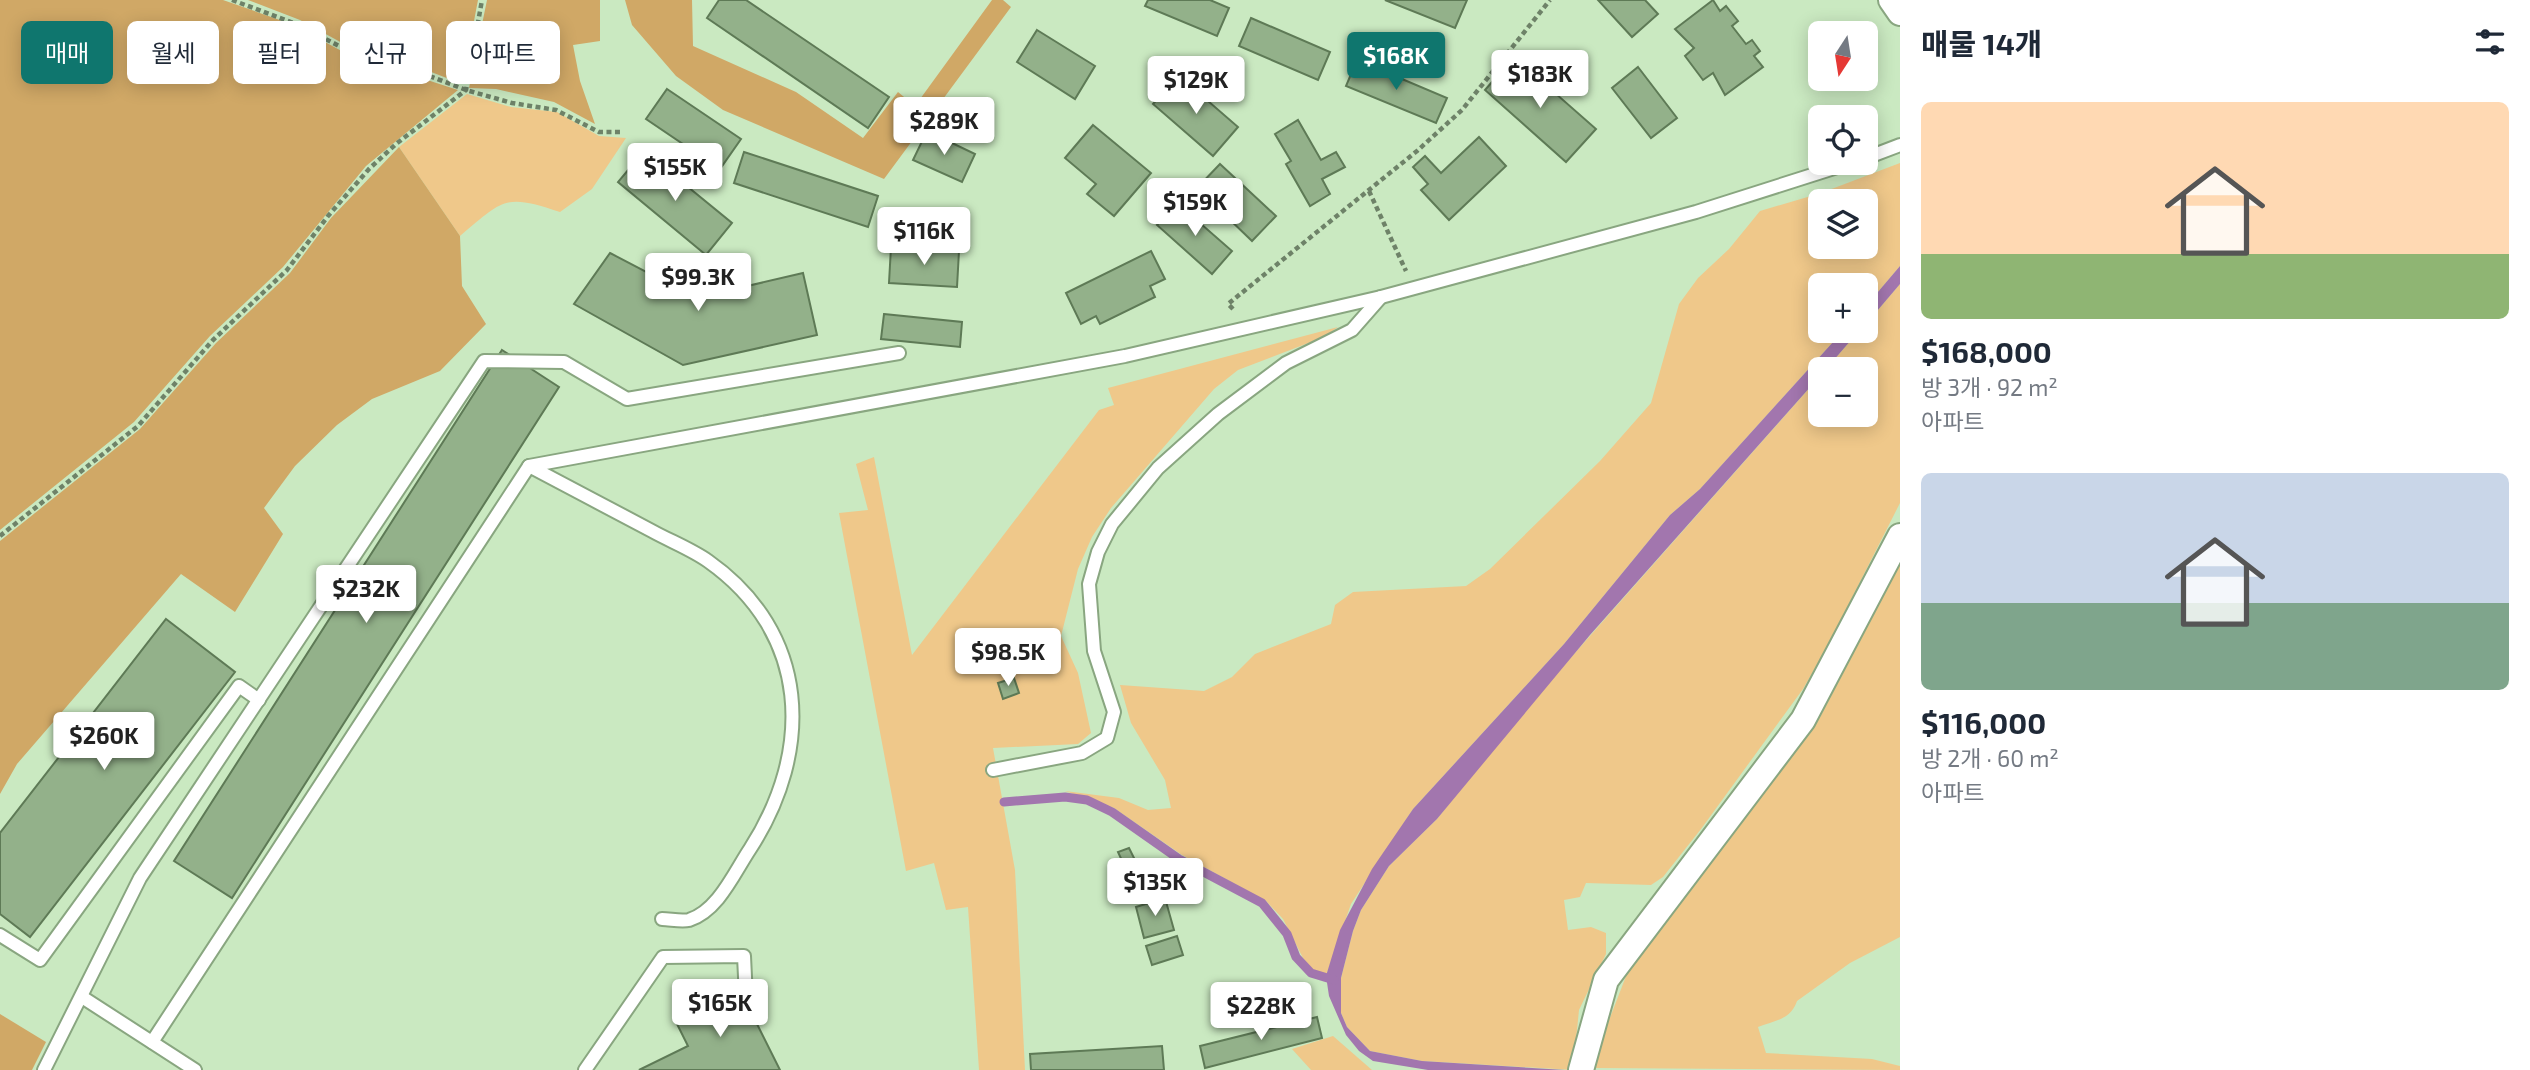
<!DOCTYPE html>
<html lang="ko">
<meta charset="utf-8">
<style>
:root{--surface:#fff;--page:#f2f2f3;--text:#1f2937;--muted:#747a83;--accent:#0f766e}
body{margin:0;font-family:"Exo 2","Noto Sans KR",sans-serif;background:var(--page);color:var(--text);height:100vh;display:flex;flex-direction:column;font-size:26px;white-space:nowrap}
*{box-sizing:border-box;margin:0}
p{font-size:23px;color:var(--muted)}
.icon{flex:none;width:38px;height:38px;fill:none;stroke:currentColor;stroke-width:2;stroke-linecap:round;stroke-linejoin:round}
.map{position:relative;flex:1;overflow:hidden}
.details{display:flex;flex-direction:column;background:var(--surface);width:630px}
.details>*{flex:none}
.top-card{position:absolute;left:21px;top:21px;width:665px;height:63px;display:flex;gap:14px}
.needle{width:46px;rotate:192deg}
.controls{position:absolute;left:1808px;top:21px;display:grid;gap:14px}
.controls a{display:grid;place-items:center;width:70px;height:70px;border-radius:10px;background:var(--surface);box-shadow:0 4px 18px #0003;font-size:35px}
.price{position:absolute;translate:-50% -60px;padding:0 16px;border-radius:7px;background:#fff;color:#222;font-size:23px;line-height:46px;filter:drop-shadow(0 2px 4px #0008)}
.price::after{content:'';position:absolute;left:50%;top:42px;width:21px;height:16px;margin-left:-10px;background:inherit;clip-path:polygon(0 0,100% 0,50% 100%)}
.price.selected{background:var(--accent);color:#fff}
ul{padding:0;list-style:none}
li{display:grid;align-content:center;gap:14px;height:371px;padding:0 21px}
li span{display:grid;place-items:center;height:217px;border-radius:10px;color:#555}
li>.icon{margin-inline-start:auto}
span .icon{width:126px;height:126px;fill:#fffc;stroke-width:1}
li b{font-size:30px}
h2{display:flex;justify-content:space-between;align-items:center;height:84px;padding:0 21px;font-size:30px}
.chip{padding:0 24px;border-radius:10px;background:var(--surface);box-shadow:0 4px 18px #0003;font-size:24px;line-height:63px}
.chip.selected{background:var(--accent);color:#fff}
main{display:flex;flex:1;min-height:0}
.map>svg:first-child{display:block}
</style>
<main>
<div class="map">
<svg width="1900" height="1070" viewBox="0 0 1900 1070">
<rect width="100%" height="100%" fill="#cae9c1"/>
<g fill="#efc88a" fill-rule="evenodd">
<path d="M 467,94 L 511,107 L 557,112 L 599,136 L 626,138 L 592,189 L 560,212 C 504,193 503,200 460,236 L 399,147 Z"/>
<path d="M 1900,163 L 1900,266 L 1866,306 L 1866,285 L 1820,285 L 1820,331 L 1843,331 L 1700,489 L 1670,515 L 1564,644 L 1413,809 L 1351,904 L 1326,976 L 1313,970 L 1303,958 L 1283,919 L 1266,901 L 1182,855 L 1114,808 L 1065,791 L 1119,798 L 1148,810 L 1171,808 L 1165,780 L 1131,723 L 1120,685 L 1204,691 L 1232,677 L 1255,654 L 1331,624 L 1335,605 L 1353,592 L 1466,586 L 1490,569 L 1600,461 L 1651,403 L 1679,304 L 1698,278 L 1729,249 L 1760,211 L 1821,193 ZM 1820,201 L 1866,201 L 1866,247 L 1820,247 Z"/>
<path d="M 1900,284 L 1900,503 L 1826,649 L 1803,689 L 1701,829 L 1663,877 L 1651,885 L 1586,883 L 1580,897 L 1564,900 L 1568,930 L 1591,927 L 1606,933 L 1606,954 L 1579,1010 L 1573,1070 L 1422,1061 L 1370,1051 L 1347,1027 L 1341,1013 L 1341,978 L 1353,931 L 1361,910 L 1389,866 L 1437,819 L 1513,723 L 1820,376 L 1820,415 L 1866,415 L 1866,369 L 1826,369 L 1859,331 L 1866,331 L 1866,324 Z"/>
<path d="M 1338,327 L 1324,337 L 1238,370 L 1214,389 L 1111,508 L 1092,537 L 1078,569 L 1061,636 L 1078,673 L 1091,733 L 1078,744 L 993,748 L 1015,870 L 1025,1070 L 979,1070 L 968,907 L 946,910 L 934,863 L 906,871 L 839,513 L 868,510 L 856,464 L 874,457 L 912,655 L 1099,410 L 1114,405 L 1108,388 Z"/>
<path d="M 1900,564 L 1900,937 L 1850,963 L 1797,1001 C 1791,1020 1773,1021 1758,1027 L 1766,1053 L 1872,1059 L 1900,1066 L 1900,1070 L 1595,1068 L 1596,1054 L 1628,971 L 1819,719 Z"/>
<path d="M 1333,1036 L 1372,1070 L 1311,1070 L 1292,1049 Z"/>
</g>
<g fill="#d0a866">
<path d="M 0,0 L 223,0 L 294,25 L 347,54 L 458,90 L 366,166 L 283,267 L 210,336 L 134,422 L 0,530 Z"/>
<path d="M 248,0 L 478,0 L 462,84 L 403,61 L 355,50 L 300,20 Z"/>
<path d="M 487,0 L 600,0 L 600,41 L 573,45 L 580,81 L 595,124 L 554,102 L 496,89 L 469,88 Z"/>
<path d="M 625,0 L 692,0 L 693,46 L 796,92 L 863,138 L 898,92 L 915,106 L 992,0 L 1003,0 L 1011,7 L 884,179 L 723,110 L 676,76 L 632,25 Z"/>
<path d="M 399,147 L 460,236 L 462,286 L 486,324 L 440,371 L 372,399 L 337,425 L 295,466 L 264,508 L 283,534 L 235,612 L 181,574 L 17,764 L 0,794 L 0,541 L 140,429 L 216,343 L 290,273 L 331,218 Z"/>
<path d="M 0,1014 L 46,1042 L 32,1070 L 0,1070 Z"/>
</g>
<g fill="#a276ae">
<path d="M 1900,266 L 1900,284 L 1866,324 L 1866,306 Z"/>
<path d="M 1843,331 L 1859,331 L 1826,369 L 1820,369 L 1820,376 L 1590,635 L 1437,819 L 1389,866 L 1361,910 L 1353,931 L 1341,978 L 1341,1013 L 1347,1027 L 1370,1051 L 1422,1061 L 1565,1070 L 1428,1070 L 1373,1061 L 1359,1051 L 1346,1035 L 1329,996 L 1326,976 L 1340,930 L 1372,869 L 1413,809 L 1564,644 L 1670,515 L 1700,489 Z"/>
</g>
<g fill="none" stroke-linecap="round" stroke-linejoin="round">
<path stroke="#a276ae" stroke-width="9" d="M 1004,802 L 1065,797 L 1087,800 L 1112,812 L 1179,859 L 1262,903 L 1287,934 L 1296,957 L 1311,973 L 1334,980"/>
</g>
<g fill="#93b18a" stroke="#5e7a56" stroke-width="2">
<path d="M 719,0 L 746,0 L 889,97 L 868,128 L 707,18 Z"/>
<path d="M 1148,0 L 1210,0 L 1229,8 L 1217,36 L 1145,6 Z"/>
<path d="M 1385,0 L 1467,0 L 1455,28 Z"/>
<path d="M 1598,0 L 1645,0 L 1658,14 L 1632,37 Z"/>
<path d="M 1713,0 L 1720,11 L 1726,6 L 1738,21 L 1732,26 L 1746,44 L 1752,40 L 1760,51 L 1754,56 L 1763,67 L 1725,95 L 1713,73 L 1703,80 L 1685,56 L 1694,48 L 1675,29 Z"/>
<path d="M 1251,18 L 1330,52 L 1318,80 L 1239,46 Z"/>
<path d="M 1037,30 L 1095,66 L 1075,99 L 1017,62 Z"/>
<path d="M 1514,57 L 1596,129 L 1566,162 L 1485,90 Z"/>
<path d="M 1357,60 L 1447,98 L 1436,123 L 1346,86 Z"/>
<path d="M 1638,67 L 1677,118 L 1651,138 L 1612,88 Z"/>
<path d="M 1178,75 L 1238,127 L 1213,156 L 1153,104 Z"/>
<path d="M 667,89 L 741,139 L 720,169 L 646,119 Z"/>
<path d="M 1298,120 L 1321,160 L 1336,152 L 1345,167 L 1322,179 L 1330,194 L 1310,206 L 1286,164 L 1291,161 L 1275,134 Z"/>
<path d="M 1093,125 L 1151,173 L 1114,216 L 1087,194 L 1096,184 L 1065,158 Z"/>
<path d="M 927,131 L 975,154 L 962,182 L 913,160 Z"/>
<path d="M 1479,137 L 1506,166 L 1449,220 L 1421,190 L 1428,184 L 1413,167 L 1425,156 L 1441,173 Z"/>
<path d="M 644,151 L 732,223 L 706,255 L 618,182 Z"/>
<path d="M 744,152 L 878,196 L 868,227 L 734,183 Z"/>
<path d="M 1220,164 L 1276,216 L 1252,241 L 1197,188 Z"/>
<path d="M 1177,203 L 1232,251 L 1212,274 L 1157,225 Z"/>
<path d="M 891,247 L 959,251 L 957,287 L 889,283 Z"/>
<path d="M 1151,251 L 1165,279 L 1150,286 L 1155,297 L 1100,324 L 1096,316 L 1081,324 L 1066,293 Z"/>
<path d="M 610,253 L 696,298 L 803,273 L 817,335 L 683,365 L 574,304 Z"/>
<path d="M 884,314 L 962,322 L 960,347 L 881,339 Z"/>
<path d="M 502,350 L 559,387 L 232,898 L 174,861 Z"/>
<path d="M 166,619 L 235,672 L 30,937 L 0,914 L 0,833 Z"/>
<path d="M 1014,678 L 1019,693 L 1003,699 L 998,683 Z"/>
<path d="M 1129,848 L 1135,860 L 1124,865 L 1118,852 Z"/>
<path d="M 1165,898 L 1174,930 L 1144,938 L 1136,907 Z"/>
<path d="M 1177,936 L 1183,955 L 1152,965 L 1146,946 Z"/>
<path d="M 739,988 L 780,1070 L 639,1070 L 688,1046 L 675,1020 Z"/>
<path d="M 1317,1017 L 1322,1038 L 1205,1068 L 1200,1046 Z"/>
<path d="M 1162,1046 L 1164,1070 L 1031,1070 L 1030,1054 Z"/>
</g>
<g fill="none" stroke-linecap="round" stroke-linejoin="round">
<g stroke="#89a680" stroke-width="16">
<g id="service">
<path d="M 1866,158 L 1900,145"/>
<path d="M 529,466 C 570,488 611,509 652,531 C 670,541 691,549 708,561 C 810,633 814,750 750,849 C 734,873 718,911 689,920 C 681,922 670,919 662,919"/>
<path d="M 993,770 L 1082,753 L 1107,738 L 1114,712 L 1094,651 L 1089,584 L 1098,552 L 1112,524 L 1158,468 L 1218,414 L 1286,363 L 1352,330 L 1381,297"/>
<path d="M 0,935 L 40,960 L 239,686 L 259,700"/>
<path d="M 82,997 L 195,1070"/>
<path d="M 152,1042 L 529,466 L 1125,356 L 1381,297 L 1696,212 L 1850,163"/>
<path d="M 44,1070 L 140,878 L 484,361 L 564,362 L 627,399 L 899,353"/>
<path d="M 585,1070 L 663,957 L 744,956 L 746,998"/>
</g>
</g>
<g stroke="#89a680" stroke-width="28">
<g id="minor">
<path d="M 1891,0 L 1900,13"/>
<path d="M 1581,1070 L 1606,980 L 1803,720 L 1900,536"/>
</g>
</g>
<g stroke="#6e8268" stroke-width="4.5" stroke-dasharray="5 3.5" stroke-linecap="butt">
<path d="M 232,0 L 296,24 L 351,52 L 398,64 L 466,90 L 512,103 L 556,110 L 599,132 L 623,132"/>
<path d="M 1369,191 L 1406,271"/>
<path d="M 1233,309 L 1228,304 L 1417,151 L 1462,110 L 1550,0"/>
<path d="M 0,536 L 138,426 L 213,340 L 287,270 L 328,216 L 369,169 L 396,144 L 466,90 L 482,0"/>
</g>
<use href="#service" stroke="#fff" stroke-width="12"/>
<use href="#minor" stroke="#fff" stroke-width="24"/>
</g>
</svg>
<div class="controls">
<a><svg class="needle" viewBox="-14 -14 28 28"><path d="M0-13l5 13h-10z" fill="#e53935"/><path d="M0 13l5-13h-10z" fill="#747a83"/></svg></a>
<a><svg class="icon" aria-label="locate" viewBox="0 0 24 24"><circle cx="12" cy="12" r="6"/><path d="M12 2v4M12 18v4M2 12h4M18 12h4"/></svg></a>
<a><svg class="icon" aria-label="layers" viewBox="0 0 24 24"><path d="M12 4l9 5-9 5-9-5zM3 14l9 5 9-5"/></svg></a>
<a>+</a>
<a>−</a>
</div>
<b class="price selected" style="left:1396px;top:92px">$168K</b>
<b class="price" style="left:1540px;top:110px">$183K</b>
<b class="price" style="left:1196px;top:116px">$129K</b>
<b class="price" style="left:944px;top:157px">$289K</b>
<b class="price" style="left:675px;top:203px">$155K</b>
<b class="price" style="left:1195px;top:238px">$159K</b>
<b class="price" style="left:924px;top:267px">$116K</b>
<b class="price" style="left:698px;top:313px">$99.3K</b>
<b class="price" style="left:366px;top:625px">$232K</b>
<b class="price" style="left:1008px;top:688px">$98.5K</b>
<b class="price" style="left:104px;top:772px">$260K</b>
<b class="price" style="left:1155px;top:918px">$135K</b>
<b class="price" style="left:720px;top:1039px">$165K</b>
<b class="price" style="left:1261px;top:1042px">$228K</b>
<div class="top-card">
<a class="chip selected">매매</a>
<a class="chip">월세</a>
<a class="chip">필터</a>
<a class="chip">신규</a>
<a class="chip">아파트</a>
</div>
</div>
<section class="details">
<h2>매물 14개<svg class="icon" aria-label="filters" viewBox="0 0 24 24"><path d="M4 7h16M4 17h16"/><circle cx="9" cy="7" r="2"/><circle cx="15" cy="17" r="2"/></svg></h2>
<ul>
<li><span style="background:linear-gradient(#ffd9b3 70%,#8fb573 0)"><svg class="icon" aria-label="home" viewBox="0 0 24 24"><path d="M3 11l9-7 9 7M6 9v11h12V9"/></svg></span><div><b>$168,000</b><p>방 3개 · 92 m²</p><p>아파트</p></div></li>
<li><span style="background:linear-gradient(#c9d6e8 60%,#7fa58c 0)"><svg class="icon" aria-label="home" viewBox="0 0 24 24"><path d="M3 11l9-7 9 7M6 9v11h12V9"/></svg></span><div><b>$116,000</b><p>방 2개 · 60 m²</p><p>아파트</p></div></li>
</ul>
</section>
</main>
